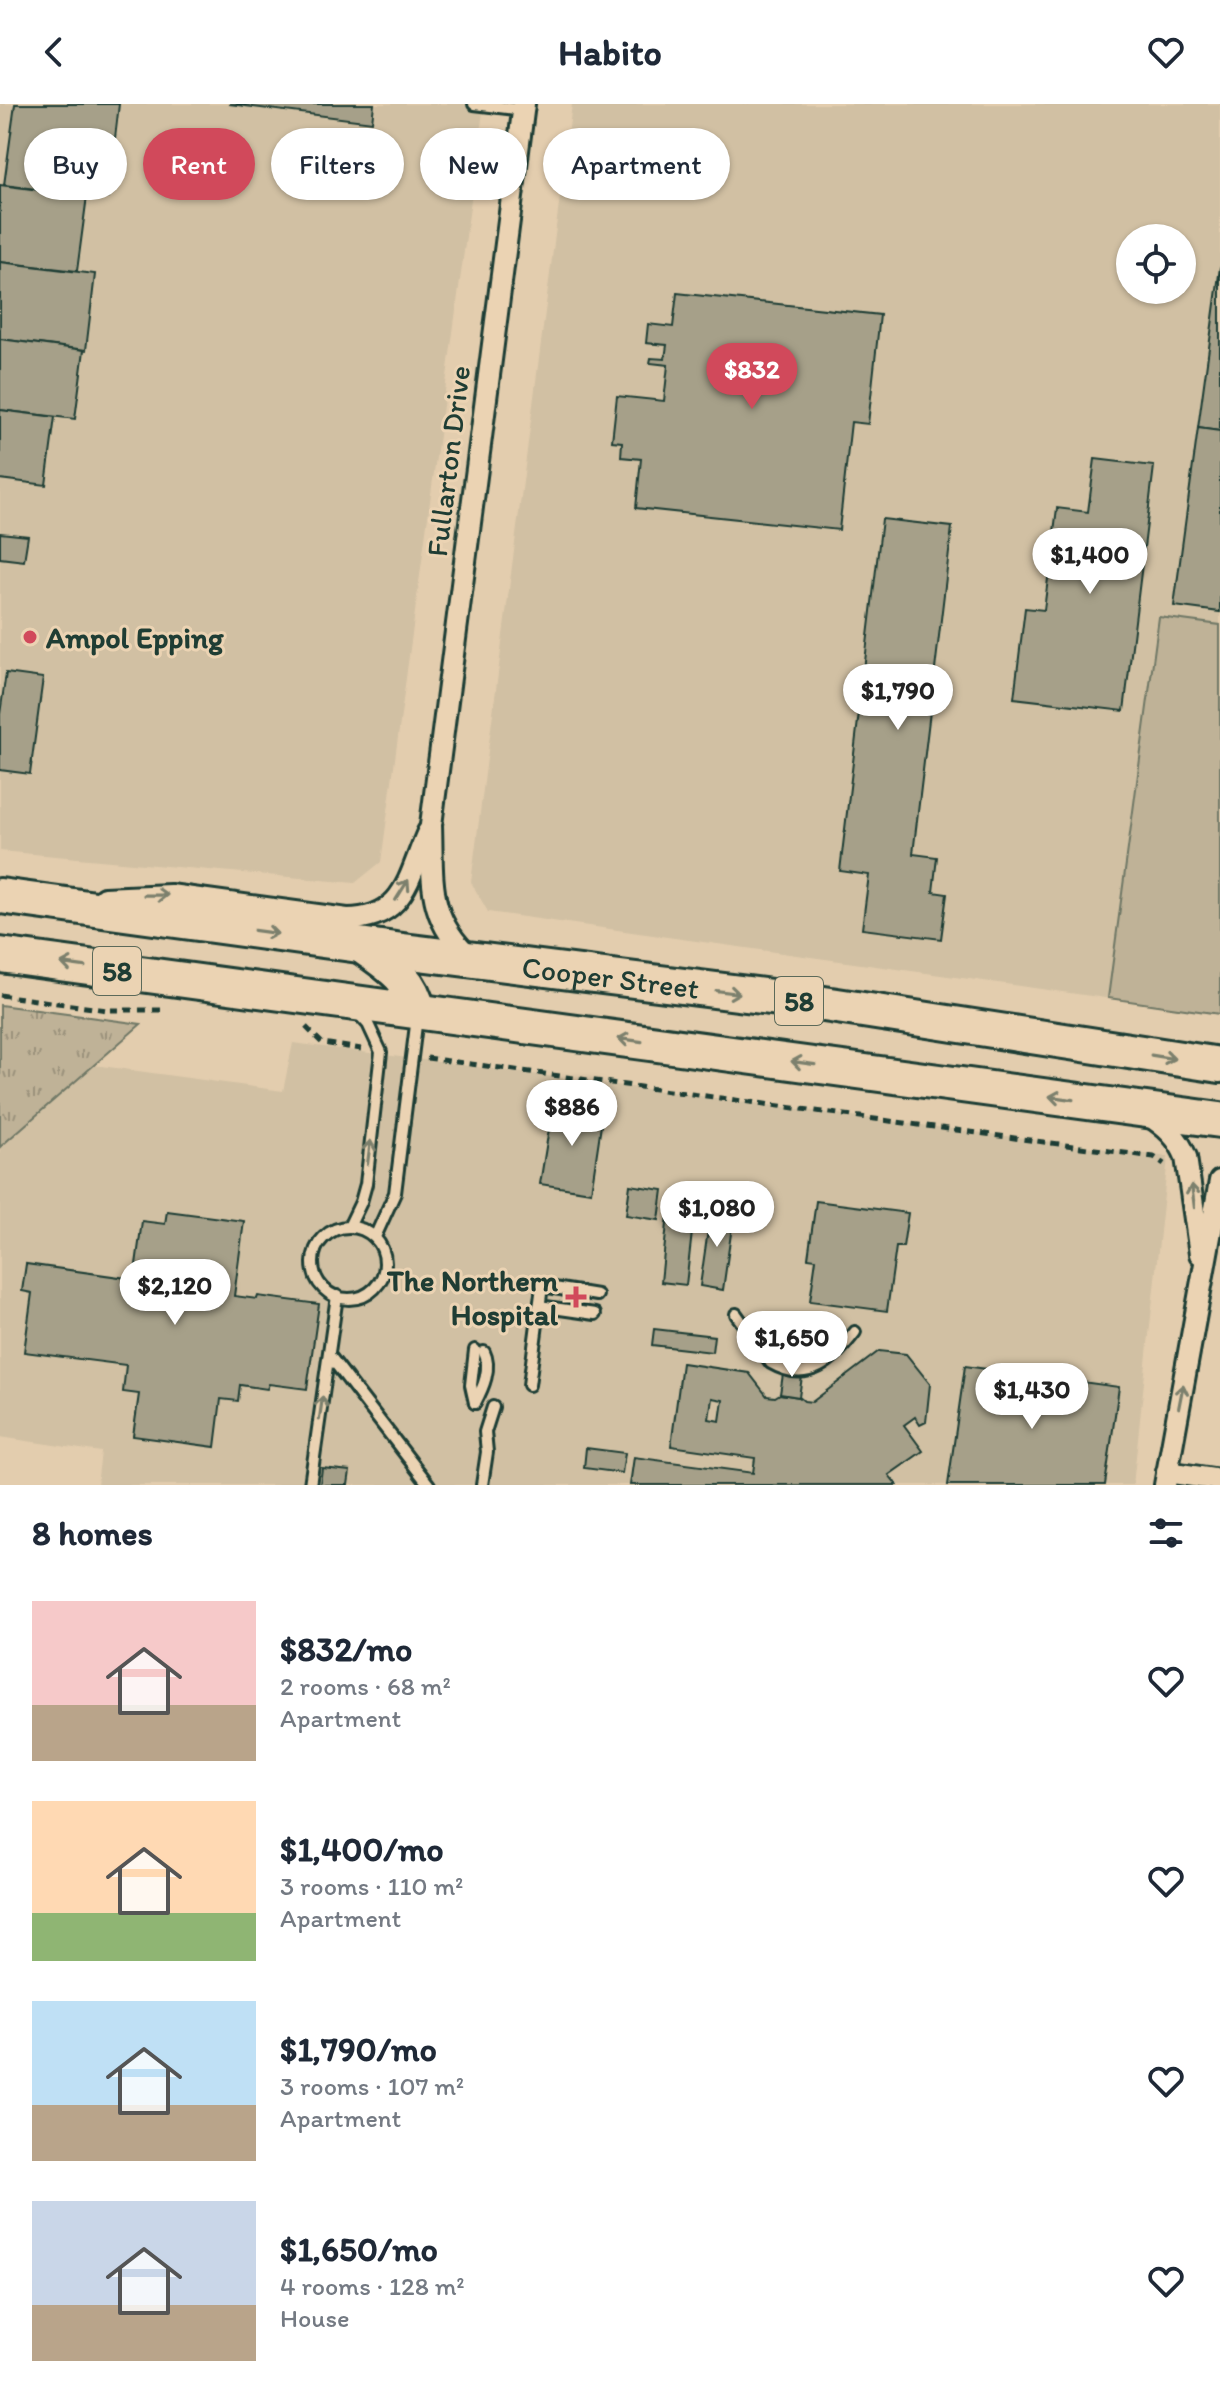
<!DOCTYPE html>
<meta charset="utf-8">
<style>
:root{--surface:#fff;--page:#f2f2f3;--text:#1f2937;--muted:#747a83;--accent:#d1495b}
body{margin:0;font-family:Itim,sans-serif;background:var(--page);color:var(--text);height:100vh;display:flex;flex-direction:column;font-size:30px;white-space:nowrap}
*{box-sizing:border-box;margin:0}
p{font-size:26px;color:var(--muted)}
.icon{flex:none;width:44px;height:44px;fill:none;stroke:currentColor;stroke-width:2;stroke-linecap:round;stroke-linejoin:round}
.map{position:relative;height:1381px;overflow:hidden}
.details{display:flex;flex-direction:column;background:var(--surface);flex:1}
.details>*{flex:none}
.guide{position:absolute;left:24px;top:24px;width:800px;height:72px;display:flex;gap:16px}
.fabs{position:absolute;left:1116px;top:120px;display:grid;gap:16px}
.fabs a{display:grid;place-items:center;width:80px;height:80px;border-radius:50%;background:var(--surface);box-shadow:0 2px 6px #0004;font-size:40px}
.price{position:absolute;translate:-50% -68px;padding:0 18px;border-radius:28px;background:#fff;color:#222;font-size:26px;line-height:52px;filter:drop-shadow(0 2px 4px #0008)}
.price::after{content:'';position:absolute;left:50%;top:48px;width:24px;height:18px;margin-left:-12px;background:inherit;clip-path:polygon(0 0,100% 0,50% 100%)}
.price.current{background:var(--accent);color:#fff}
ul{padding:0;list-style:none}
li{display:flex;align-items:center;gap:24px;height:200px;padding:0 32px}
li span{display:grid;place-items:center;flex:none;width:224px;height:160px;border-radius:0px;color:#555}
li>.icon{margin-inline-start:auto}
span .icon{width:96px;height:96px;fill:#fffc;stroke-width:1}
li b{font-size:34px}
h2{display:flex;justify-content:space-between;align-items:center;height:96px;padding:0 32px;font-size:34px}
.tag{padding:0 28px;border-radius:36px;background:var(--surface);box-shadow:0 2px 6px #0004;font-size:28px;line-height:72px}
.tag.current{background:var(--accent);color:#fff}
header{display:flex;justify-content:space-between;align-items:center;height:104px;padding:0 32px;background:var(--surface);font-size:36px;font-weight:800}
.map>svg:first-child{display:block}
</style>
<header><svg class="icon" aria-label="back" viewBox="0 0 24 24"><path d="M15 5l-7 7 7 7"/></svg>Habito<svg class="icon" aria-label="heart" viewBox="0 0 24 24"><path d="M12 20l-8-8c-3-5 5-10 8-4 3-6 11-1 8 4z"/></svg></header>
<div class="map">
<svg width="1220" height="1381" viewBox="0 0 1220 1381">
<defs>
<pattern id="park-tufts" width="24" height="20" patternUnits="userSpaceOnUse" patternTransform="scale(2)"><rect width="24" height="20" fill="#bfb297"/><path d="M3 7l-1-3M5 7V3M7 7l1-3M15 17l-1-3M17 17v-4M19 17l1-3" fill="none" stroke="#9b927c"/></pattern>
</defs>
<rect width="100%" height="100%" fill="#e3cdae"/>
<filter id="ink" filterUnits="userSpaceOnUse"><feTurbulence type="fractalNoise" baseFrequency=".0125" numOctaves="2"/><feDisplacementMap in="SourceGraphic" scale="16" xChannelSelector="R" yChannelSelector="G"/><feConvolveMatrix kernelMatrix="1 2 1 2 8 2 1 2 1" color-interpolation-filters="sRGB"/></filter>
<g filter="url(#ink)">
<g fill="#d1c0a3" fill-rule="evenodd">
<path d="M 0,0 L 484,0 L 381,758 L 355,779 L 0,747 Z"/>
<path d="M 572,0 L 1220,0 L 1220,910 L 488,808 L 471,778 ZM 1130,134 L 1182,134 L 1182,186 L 1130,186 Z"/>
<path d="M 293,939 L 1168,1053 L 1133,1381 L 97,1381 L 101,1348 L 0,1333 L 0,1043 L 94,961 L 283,987 Z"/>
</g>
<path fill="#bfb297" stroke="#6f7866" stroke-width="2" d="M 1159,513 L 1220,521 L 1220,910 L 1108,894 Z"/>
<path fill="url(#park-tufts)" stroke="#6f7866" stroke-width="2" d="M 0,901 L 141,920 L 0,1043 Z"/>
<g fill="#a6a089" stroke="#1f3d34" stroke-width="2" fill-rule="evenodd">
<path d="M 15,0 L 119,0 L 108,94 L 4,81 Z"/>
<path d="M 229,0 L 374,0 L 372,18 Z"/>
<path d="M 0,81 L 87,92 L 77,167 L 0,158 Z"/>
<path d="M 0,158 L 95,170 L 86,246 L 0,235 Z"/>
<path d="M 1220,163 L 1220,327 L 1198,324 Z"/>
<path d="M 677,189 L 880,211 L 868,320 L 851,318 L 839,426 L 636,404 L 641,355 L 621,353 L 622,338 L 612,337 L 617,292 L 664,297 L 668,261 L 650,259 L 651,254 L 665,255 L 667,241 L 646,239 L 648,220 L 673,223 Z"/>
<path d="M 0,235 L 84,246 L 75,315 L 0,306 Z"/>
<path d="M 0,306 L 55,313 L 46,381 L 0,375 Z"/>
<path d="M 1198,324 L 1220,327 L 1220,508 L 1174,502 Z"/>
<path d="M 1095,355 L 1154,362 L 1124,607 L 1014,594 L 1025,504 L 1044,506 L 1057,404 L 1088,408 Z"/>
<path d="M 882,415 L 952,423 L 913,750 L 937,753 L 933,788 L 947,790 L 941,835 L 862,825 L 869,771 L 840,767 Z"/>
<path d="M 0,429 L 28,432 L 24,457 L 0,454 Z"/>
<path d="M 6,569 L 43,574 L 30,670 L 0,666 L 0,610 Z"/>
<path d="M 553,1000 L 603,1008 L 591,1088 L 540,1080 Z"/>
<path d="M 630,1081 L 663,1086 L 659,1116 L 626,1111 Z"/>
<path d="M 816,1097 L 908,1109 L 903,1143 L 896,1143 L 887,1207 L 810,1197 L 816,1155 L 808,1154 Z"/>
<path d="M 669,1100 L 695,1102 L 686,1181 L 661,1178 Z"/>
<path d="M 711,1105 L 734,1108 L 723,1186 L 700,1182 Z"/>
<path d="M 167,1107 L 244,1117 L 234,1192 L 257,1195 L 258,1192 L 319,1200 L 307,1285 L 269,1280 L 267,1285 L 240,1281 L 238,1297 L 221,1295 L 215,1343 L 133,1332 L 139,1290 L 123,1288 L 126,1261 L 24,1248 L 32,1189 L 22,1187 L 26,1160 L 134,1175 L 142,1117 L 165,1120 Z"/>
<path d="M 654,1225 L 714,1232 L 712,1248 L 652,1241 Z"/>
<path d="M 879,1247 L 906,1250 L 930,1280 L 926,1318 L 920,1321 L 915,1313 L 904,1321 L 923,1347 L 889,1371 L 897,1381 L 630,1381 L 634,1353 L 753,1369 L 755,1354 L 671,1342 L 682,1259 L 749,1269 L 767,1292 L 775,1293 L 780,1290 L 799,1293 L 804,1297 L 812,1298 ZM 712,1294 L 723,1296 L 720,1317 L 709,1315 Z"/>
<path d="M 785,1257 L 804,1259 L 799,1293 L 780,1290 Z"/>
<path d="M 965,1262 L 1119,1283 L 1105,1381 L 948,1381 Z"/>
<path d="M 586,1344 L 625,1349 L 622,1369 L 584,1364 Z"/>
<path d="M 322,1364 L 350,1367 L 348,1381 L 320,1381 Z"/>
</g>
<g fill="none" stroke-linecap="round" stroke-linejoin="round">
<g stroke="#1f3d34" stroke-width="16">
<g id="service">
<path d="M 474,0 L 524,6"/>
<path d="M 349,1123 L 361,1098 L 366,1080 L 381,948 L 368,920 L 357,908"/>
<circle cx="349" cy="1159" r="36"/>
<path d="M 375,1133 L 395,1089 L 417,913"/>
<path d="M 539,1202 L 595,1210"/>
<path d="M 736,1210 L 771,1259 C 809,1281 833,1257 855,1228"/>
<path d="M 475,1246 L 471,1281 L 475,1299"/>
<path d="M 329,1251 L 429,1381"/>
<path d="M 529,1281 L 542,1182 L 597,1191"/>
<path d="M 475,1299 C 483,1284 492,1264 484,1248"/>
<path d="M 310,1381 L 337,1192"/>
<path d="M 482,1381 L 487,1348 L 485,1328 L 493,1303"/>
</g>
</g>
<g stroke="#1f3d34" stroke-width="26">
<g id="minor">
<path d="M 104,794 L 170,791 L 347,815 C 406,815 408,772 428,728"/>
<path d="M 471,854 C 426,814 433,776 431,721 L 524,0"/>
<path d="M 1148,1011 C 1166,1023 1178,1033 1186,1053 L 1200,1150"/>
<path d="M 1167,1368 L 1220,1376"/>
<path d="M 1165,1381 L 1220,1077"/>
</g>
</g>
<g stroke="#1f3d34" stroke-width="40">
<g id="primary">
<path id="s1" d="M 0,792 L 403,847 L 811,898 L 1220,961"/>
<path d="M 365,844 C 391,863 411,874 418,907"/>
<path d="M 0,851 L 1220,1016"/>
</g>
</g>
<g stroke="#1f3d34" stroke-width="5" stroke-dasharray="8 6" stroke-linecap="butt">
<path d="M 0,891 L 107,906 L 166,906"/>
<path d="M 306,923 L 322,939 L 361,945"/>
<path d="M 427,954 L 1154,1053 L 1164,1060"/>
</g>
<use href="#service" stroke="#ebd3b3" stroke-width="10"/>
<use href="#minor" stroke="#ebd3b3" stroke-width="20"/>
<use href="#primary" stroke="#ebd3b3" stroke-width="34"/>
</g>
<defs><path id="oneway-shaft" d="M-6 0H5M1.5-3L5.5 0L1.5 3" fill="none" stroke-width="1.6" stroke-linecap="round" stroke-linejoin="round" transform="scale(2)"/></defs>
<g stroke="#7b806d">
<use href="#oneway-shaft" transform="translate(402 786) rotate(-58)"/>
<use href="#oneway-shaft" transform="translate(156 791) rotate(-1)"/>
<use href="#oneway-shaft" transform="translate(266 828) rotate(8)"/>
<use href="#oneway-shaft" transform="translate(73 861) rotate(-172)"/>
<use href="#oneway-shaft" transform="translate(728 888) rotate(7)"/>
<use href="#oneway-shaft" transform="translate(630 936) rotate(-172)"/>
<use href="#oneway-shaft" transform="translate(1163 953) rotate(9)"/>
<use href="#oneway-shaft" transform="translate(803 959) rotate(-172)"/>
<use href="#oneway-shaft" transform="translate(1061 994) rotate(-172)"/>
<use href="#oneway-shaft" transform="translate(369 1048) rotate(-83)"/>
<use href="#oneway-shaft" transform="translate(1193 1092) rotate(-97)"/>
<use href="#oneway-shaft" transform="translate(1181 1292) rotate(-79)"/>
<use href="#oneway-shaft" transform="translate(321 1304) rotate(-82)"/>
</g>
</g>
<g fill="#d1495b" stroke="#ebd3b3" stroke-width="3">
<circle cx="30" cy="533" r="8"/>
<path d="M572 1181h8v8h8v8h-8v8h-8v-8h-8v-8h8z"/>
</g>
<g text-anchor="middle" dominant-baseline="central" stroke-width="6" stroke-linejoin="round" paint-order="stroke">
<g fill="#ebd3b3" stroke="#5c6a5a" stroke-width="2">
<rect x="93" y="843" width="48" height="48" rx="6"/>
<rect x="775" y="873" width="48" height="48" rx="6"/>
</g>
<g font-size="28" font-weight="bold" fill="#1f3d34">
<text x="117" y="867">58</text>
<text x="799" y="897">58</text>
</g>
<g font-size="30" fill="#1f3d34" stroke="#ebd3b3">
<text transform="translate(448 357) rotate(-83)">Fullarton Drive</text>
<text stroke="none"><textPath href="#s1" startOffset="616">Cooper Street</textPath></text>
</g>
<g font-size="30" font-weight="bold" fill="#1f3d34" stroke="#ebd3b3" text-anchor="start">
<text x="46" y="533">Ampol Epping</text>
<text x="558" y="1176" text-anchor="end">The Northern<tspan x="558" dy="34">Hospital</tspan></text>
</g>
</g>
</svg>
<div class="fabs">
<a><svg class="icon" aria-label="locate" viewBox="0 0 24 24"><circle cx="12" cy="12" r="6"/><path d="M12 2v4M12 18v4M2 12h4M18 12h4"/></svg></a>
</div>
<b class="price current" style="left:752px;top:307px">$832</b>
<b class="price" style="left:1090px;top:492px">$1,400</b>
<b class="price" style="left:898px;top:628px">$1,790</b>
<b class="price" style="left:572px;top:1044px">$886</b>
<b class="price" style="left:717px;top:1145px">$1,080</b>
<b class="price" style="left:175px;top:1223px">$2,120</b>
<b class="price" style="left:792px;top:1275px">$1,650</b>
<b class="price" style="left:1032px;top:1327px">$1,430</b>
<div class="guide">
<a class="tag">Buy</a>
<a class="tag current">Rent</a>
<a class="tag">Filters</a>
<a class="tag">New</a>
<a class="tag">Apartment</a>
</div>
</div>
<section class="details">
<h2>8 homes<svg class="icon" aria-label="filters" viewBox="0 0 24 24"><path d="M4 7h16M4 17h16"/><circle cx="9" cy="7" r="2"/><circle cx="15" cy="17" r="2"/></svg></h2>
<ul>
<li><span style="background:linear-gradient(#f6c9c9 65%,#b9a48a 0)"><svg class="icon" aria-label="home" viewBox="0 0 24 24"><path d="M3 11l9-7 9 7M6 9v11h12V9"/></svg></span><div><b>$832/mo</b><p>2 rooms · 68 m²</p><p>Apartment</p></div><svg class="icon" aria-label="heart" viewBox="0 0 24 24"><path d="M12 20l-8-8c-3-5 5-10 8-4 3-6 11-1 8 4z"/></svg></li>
<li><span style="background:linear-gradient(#ffd9b3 70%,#8fb573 0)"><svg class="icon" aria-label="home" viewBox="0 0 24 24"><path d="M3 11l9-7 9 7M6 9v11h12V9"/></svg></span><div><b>$1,400/mo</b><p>3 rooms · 110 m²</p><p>Apartment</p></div><svg class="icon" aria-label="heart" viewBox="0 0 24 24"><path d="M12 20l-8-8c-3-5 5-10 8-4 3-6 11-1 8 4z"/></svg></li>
<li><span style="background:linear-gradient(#bfe0f5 65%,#b9a48a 0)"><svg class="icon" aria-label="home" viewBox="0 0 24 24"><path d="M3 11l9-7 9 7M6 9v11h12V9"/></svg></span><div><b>$1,790/mo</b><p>3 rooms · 107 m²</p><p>Apartment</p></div><svg class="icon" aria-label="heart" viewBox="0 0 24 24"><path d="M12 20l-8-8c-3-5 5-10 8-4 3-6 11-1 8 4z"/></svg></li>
<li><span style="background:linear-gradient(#c9d6e8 65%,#b9a48a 0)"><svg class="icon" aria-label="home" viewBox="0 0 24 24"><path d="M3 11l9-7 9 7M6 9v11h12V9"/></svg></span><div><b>$1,650/mo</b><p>4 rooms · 128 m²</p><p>House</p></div><svg class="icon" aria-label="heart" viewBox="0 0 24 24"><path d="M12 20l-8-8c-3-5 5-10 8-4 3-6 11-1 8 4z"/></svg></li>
</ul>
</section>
